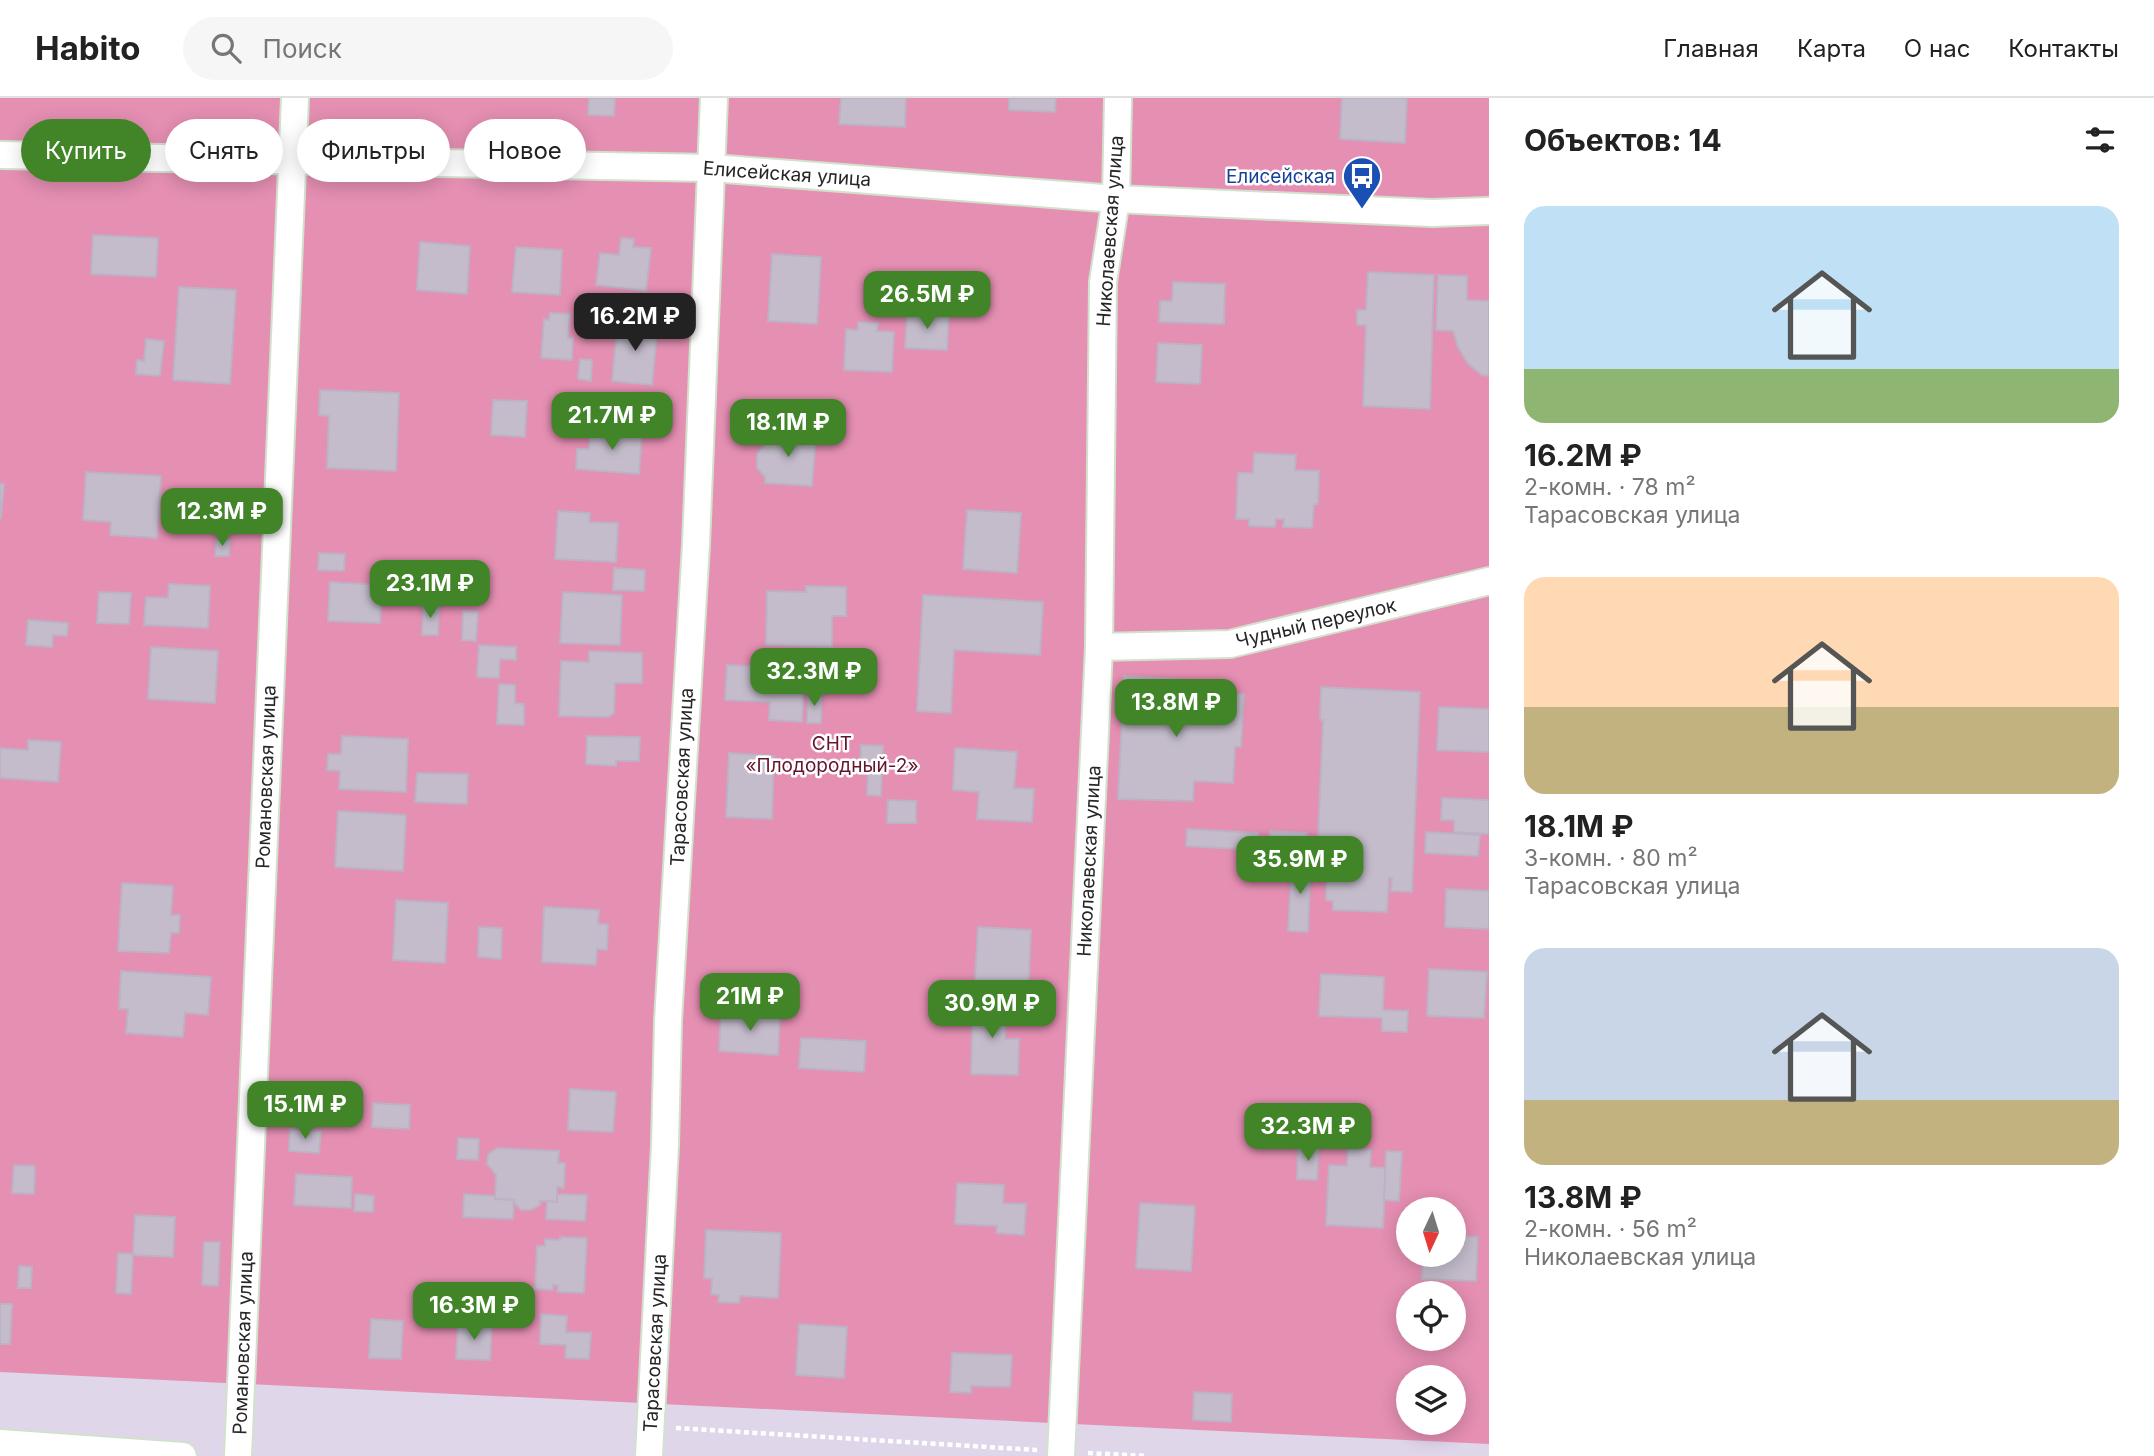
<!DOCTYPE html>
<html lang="ru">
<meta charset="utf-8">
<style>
:root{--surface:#fff;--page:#f6f6f6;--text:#222;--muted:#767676;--line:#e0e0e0;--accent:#418528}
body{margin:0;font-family:Inter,sans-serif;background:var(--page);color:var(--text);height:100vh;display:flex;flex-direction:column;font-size:26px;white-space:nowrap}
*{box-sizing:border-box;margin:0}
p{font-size:23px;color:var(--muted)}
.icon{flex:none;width:38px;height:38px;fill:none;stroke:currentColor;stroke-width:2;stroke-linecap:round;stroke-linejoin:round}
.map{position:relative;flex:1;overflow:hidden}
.details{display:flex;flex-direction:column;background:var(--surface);width:665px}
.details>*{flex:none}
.banner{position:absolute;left:21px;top:21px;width:665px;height:63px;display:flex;gap:14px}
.needle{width:46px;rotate:184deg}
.tools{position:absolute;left:1396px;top:1099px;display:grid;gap:14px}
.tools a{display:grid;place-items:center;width:70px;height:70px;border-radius:50%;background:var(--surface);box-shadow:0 4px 18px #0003;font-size:35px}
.price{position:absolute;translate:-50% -60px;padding:0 16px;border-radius:14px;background:var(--accent);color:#fff;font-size:23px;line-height:46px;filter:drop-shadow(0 2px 4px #0008)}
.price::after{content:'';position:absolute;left:50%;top:42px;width:21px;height:16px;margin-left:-10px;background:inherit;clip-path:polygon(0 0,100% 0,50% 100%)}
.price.selected{background:#222;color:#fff}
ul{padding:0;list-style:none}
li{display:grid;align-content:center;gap:14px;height:371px;padding:0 35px}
li span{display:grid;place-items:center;height:217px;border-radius:21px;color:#555}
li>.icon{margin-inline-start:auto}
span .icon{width:126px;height:126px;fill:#fffc;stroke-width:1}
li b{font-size:30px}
h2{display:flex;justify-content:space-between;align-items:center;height:84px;padding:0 35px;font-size:30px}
.chip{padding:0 24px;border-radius:32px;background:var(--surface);box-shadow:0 4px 18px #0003;font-size:24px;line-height:63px}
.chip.selected{background:var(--accent);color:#fff}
header{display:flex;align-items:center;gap:42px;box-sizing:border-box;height:98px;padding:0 35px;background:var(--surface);border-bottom:2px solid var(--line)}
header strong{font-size:33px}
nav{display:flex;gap:38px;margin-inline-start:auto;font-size:24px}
.search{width:490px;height:63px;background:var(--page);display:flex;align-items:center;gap:18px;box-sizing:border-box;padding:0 24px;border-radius:38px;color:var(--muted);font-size:26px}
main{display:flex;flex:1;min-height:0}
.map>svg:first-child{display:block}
</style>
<header>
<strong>Habito</strong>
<div class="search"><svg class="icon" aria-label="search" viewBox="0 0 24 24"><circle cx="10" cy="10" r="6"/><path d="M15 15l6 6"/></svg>Поиск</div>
<nav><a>Главная</a><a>Карта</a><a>О нас</a><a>Контакты</a></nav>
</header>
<main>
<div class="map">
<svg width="1489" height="1358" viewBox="0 0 1489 1358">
<rect width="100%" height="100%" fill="#e0d6ea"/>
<path fill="#e58fb3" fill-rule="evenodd" d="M 0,0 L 1489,0 L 1489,1346 L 0,1274 ZM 1409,1111 L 1454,1111 L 1454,1157 L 1409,1157 ZM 1409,1195 L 1454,1195 L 1454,1241 L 1409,1241 ZM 1409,1279 L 1454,1279 L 1454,1325 L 1409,1325 Z"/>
<g fill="#c4bccb" stroke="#bcb1c5" stroke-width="2">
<path d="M 589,0 L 615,0 L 614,18 L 588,17 Z"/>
<path d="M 841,0 L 906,0 L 905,29 L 839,26 Z"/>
<path d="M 1009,0 L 1056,0 L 1055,14 L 1009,12 Z"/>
<path d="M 1342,0 L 1407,0 L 1405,45 L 1340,41 Z"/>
<path d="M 93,137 L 158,140 L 156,179 L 91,176 Z"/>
<path d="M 621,140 L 634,141 L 633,149 L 651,150 L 646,193 L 596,187 L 600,155 L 619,157 Z"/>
<path d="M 420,144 L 470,148 L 467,196 L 417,192 Z"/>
<path d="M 516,149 L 562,152 L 560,197 L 512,194 Z"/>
<path d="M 772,156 L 821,159 L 817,226 L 768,223 Z"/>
<path d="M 1368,174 L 1434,177 L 1430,311 L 1363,308 L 1366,227 L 1357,227 L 1357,212 L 1366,212 Z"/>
<path d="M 1438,177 L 1467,178 L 1467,202 L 1489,203 L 1489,278 L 1482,277 L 1468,266 L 1458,249 L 1453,233 L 1436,232 Z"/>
<path d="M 1173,184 L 1225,186 L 1224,226 L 1159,224 L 1160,203 L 1172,203 Z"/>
<path d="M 179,189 L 236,192 L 230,286 L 173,282 Z"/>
<path d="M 907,214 L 949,216 L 947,252 L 905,250 Z"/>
<path d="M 550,215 L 570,216 L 568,240 L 573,240 L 572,262 L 541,260 L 544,221 L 549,222 Z"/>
<path d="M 618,222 L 658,226 L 652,287 L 612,283 Z"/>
<path d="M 858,224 L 878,225 L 877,233 L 894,234 L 892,274 L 844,272 L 846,231 L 858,232 Z"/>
<path d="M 146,241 L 164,243 L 160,278 L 136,276 L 137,262 L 144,263 Z"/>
<path d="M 1158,245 L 1202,247 L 1200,286 L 1156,284 Z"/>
<path d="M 580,261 L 592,262 L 591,283 L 578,281 Z"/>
<path d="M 320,292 L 399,295 L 396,373 L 327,370 L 329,318 L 319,317 Z"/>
<path d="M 493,302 L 527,303 L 525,339 L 491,337 Z"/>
<path d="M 590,331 L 642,334 L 639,376 L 576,371 L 577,351 L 589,351 Z"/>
<path d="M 768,335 L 816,338 L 812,388 L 765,385 L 765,379 L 757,370 L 757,355 L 767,345 Z"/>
<path d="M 1254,355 L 1296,357 L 1295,372 L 1319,373 L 1318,406 L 1314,406 L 1312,430 L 1283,429 L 1284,421 L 1276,421 L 1275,429 L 1249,428 L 1249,421 L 1236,421 L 1238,375 L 1253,375 Z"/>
<path d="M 86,374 L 161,378 L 157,440 L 110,437 L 111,424 L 83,422 Z"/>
<path d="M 0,386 L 4,386 L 1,420 L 0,420 Z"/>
<path d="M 967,412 L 1021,415 L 1017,475 L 963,471 Z"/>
<path d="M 558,413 L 590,415 L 589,424 L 618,425 L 616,464 L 555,461 Z"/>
<path d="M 216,442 L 230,442 L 229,458 L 215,458 Z"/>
<path d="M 319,455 L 345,456 L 344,473 L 318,472 Z"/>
<path d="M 442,466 L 457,466 L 456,493 L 441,492 Z"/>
<path d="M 614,470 L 645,472 L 644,493 L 613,492 Z"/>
<path d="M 330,484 L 382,487 L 380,525 L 328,523 Z"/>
<path d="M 169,486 L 210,488 L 208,530 L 144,527 L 146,499 L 168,500 Z"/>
<path d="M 806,488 L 846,489 L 846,518 L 832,518 L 832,549 L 766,547 L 767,493 L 806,494 Z"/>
<path d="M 99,494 L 131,495 L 129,526 L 97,525 Z"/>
<path d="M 563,494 L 622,497 L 620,547 L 560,545 Z"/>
<path d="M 923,497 L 1043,504 L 1040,557 L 954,552 L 951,615 L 917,613 Z"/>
<path d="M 423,507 L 439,508 L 438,537 L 422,537 Z"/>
<path d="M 463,513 L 478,514 L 476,543 L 462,542 Z"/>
<path d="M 28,522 L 68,525 L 67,538 L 53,537 L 52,549 L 26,547 Z"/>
<path d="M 479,547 L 516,549 L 516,562 L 500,561 L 499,580 L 477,579 Z"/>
<path d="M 151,549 L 218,553 L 215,605 L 148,601 Z"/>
<path d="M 589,553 L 642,555 L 642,585 L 615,585 L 614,615 L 609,619 L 559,618 L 561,563 L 589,564 Z"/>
<path d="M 727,567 L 775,569 L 775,573 L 804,575 L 802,624 L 769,622 L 770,604 L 725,602 Z"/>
<path d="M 1124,578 L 1185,582 L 1184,594 L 1244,596 L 1241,649 L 1235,649 L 1233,685 L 1194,683 L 1193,703 L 1118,701 Z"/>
<path d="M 499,586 L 515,587 L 515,605 L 524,606 L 524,627 L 497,626 Z"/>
<path d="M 1321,589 L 1420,594 L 1412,794 L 1391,793 L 1392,780 L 1389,780 L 1387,814 L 1333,812 L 1333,803 L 1326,802 L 1327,763 L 1317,762 L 1323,622 L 1320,622 Z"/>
<path d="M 808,594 L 822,595 L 821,625 L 807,625 Z"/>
<path d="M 1439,609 L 1489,611 L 1489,654 L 1437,652 Z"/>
<path d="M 342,638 L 408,641 L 406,694 L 339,691 L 340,673 L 327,672 L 328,656 L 341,656 Z"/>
<path d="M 587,638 L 640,639 L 639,663 L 616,663 L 616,668 L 586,666 Z"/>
<path d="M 28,642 L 61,644 L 58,684 L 0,680 L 0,650 L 28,652 Z"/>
<path d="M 861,647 L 883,648 L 881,698 L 867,697 L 868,676 L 860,676 Z"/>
<path d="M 955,650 L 1017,654 L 1014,690 L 1034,691 L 1032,724 L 977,721 L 979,694 L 953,692 Z"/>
<path d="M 729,655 L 774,658 L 772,721 L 726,719 Z"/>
<path d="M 417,675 L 468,676 L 467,706 L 415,704 Z"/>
<path d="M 1442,700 L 1489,702 L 1489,736 L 1454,734 L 1454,722 L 1441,722 Z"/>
<path d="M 888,702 L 916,703 L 916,725 L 887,725 Z"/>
<path d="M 338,713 L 406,717 L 403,773 L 335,769 Z"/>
<path d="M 1187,731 L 1258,735 L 1257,752 L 1186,748 Z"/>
<path d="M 1270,733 L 1307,735 L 1306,754 L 1269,752 Z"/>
<path d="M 1426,734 L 1480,737 L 1478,758 L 1425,755 Z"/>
<path d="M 1292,762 L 1311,762 L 1308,834 L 1288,833 Z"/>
<path d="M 122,785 L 173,788 L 171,817 L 180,817 L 179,835 L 171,835 L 169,855 L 118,853 Z"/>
<path d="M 1446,791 L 1489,793 L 1489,831 L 1445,829 Z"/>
<path d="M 396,802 L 448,805 L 445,865 L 393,862 Z"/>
<path d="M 544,809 L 599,812 L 598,826 L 608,826 L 607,852 L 597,851 L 596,867 L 542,864 Z"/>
<path d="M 479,829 L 502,830 L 501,861 L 478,859 Z"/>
<path d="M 978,829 L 1031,832 L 1028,900 L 974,897 Z"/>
<path d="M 1429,871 L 1487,874 L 1484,920 L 1427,918 Z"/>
<path d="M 121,873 L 211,879 L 208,917 L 185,915 L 183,939 L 126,935 L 128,911 L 119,911 Z"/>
<path d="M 1321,876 L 1384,879 L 1383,912 L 1408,913 L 1407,934 L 1382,933 L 1382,920 L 1319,918 Z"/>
<path d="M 973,900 L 1006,901 L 1005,941 L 1019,941 L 1018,977 L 971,976 Z"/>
<path d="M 721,913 L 780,916 L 778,957 L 719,953 Z"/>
<path d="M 801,940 L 866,943 L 864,974 L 799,970 Z"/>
<path d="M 300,988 L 347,990 L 345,1028 L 299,1026 Z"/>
<path d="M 570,991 L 616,994 L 613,1034 L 568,1032 Z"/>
<path d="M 373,1005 L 410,1007 L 409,1031 L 372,1029 Z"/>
<path d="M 290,1031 L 321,1033 L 319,1055 L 289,1053 Z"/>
<path d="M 458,1040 L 479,1041 L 478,1062 L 457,1061 Z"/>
<path d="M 1298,1048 L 1319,1049 L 1317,1082 L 1297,1081 Z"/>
<path d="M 497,1050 L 559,1053 L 558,1065 L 565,1065 L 564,1090 L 557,1089 L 557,1104 L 540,1103 L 540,1107 L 531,1112 L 521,1112 L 514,1105 L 514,1102 L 495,1101 L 496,1077 L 487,1066 L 488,1056 Z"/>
<path d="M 1348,1051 L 1371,1052 L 1370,1069 L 1386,1070 L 1383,1130 L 1326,1127 L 1329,1067 L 1347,1068 Z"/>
<path d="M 1386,1053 L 1402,1054 L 1399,1103 L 1384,1102 Z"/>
<path d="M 14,1067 L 35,1068 L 34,1096 L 12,1095 Z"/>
<path d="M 296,1076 L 352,1079 L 351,1110 L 294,1107 Z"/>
<path d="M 957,1085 L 1004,1087 L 1003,1105 L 1026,1106 L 1024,1137 L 996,1135 L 997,1128 L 955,1126 Z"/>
<path d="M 355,1096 L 374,1098 L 373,1114 L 354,1113 Z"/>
<path d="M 464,1096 L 495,1098 L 495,1101 L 514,1102 L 513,1121 L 463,1119 Z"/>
<path d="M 557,1096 L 587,1097 L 585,1123 L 546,1121 L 547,1103 L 557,1104 Z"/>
<path d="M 1140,1105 L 1195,1108 L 1191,1173 L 1136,1170 Z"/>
<path d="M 135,1117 L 175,1119 L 173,1159 L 133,1157 Z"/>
<path d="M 706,1132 L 781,1135 L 778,1200 L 740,1198 L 739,1205 L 718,1204 L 719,1197 L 711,1196 L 712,1181 L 704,1180 Z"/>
<path d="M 1454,1138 L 1478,1139 L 1476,1183 L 1422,1181 L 1423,1157 L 1454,1157 Z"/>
<path d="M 560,1139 L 587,1140 L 584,1195 L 557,1194 L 558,1188 L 553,1187 L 553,1192 L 535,1191 L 537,1148 L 545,1148 L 545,1141 L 560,1142 Z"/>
<path d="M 204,1144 L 220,1144 L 218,1188 L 202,1187 Z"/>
<path d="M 118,1155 L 133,1156 L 131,1196 L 116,1195 Z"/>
<path d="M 19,1168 L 32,1169 L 31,1190 L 18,1190 Z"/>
<path d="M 0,1206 L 12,1206 L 10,1246 L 0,1246 Z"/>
<path d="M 541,1216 L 567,1218 L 566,1234 L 591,1235 L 589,1261 L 565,1260 L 566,1247 L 540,1246 Z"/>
<path d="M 371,1221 L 403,1223 L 401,1261 L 369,1260 Z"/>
<path d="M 458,1225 L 492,1227 L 490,1262 L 456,1261 Z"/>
<path d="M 799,1226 L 847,1229 L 844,1280 L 796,1277 Z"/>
<path d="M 952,1255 L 1012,1257 L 1010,1289 L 971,1288 L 971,1295 L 950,1294 Z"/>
<path d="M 1194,1294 L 1232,1296 L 1231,1324 L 1193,1322 Z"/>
</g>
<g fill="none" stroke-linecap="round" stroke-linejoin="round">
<g stroke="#d2e1cc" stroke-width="30">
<g id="street">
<path d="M 0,57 L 712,70 L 1116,101 L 1432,115 L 1489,113"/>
<path d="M 1099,549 L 1230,546 L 1489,483"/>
<path d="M 0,1345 L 183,1358"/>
<path d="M 238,1358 L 295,0"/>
<path d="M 649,1358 L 665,1047 L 668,923 L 696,446 L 714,0"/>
<path d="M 1061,1358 L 1099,549 L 1103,184 L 1116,101 L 1118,0"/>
</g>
</g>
<g stroke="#fff" stroke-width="4.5" stroke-dasharray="5 3.5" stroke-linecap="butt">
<path d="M 676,1330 L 1037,1352"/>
<path d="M 1088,1355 L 1147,1358"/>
</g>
<use href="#street" stroke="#fff" stroke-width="26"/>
</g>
<defs>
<g id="bus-pin" transform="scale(2.0125)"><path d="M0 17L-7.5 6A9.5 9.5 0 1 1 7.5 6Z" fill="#1a4fb4" stroke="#fff"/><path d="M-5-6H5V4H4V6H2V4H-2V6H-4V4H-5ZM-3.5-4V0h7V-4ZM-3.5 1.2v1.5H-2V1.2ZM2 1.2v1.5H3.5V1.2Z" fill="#fff"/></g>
</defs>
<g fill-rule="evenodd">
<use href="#bus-pin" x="1362" y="78"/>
</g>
<g text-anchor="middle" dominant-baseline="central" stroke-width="5" stroke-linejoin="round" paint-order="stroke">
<g font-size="19" fill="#262626" stroke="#fff">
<text transform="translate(787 76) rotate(4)">Елисейская улица</text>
<text transform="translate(1110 133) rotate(-86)">Николаевская улица</text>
<text transform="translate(1316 525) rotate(-13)">Чудный переулок</text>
<text transform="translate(266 679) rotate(-88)">Романовская улица</text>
<text transform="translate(682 679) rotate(-87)">Тарасовская улица</text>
<text transform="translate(1089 763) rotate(-87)">Николаевская улица</text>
<text transform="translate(243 1245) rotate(-88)">Романовская улица</text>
<text transform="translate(655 1245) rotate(-87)">Тарасовская улица</text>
</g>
<g font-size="19" fill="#164399" stroke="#fff" text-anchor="end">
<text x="1335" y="78">Елисейская</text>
</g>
<g font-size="19" fill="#64152c" stroke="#fff">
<text x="832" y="645">СНТ<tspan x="832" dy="22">«Плодородный-2»</tspan></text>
</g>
</g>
</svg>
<div class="tools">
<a><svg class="needle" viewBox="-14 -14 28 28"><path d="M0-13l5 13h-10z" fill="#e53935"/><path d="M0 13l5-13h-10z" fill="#767676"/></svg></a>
<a><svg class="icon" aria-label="locate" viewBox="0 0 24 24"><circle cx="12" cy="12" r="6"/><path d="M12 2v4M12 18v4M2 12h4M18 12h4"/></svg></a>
<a><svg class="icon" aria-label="layers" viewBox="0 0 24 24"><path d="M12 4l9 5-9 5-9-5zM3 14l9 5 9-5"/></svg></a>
</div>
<b class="price" style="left:927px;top:233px">26.5M ₽</b>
<b class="price selected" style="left:635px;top:255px">16.2M ₽</b>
<b class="price" style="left:612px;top:354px">21.7M ₽</b>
<b class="price" style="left:788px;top:361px">18.1M ₽</b>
<b class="price" style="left:222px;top:450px">12.3M ₽</b>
<b class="price" style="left:430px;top:522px">23.1M ₽</b>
<b class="price" style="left:814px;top:610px">32.3M ₽</b>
<b class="price" style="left:1176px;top:641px">13.8M ₽</b>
<b class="price" style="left:1300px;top:798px">35.9M ₽</b>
<b class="price" style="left:750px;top:935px">21M ₽</b>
<b class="price" style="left:992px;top:942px">30.9M ₽</b>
<b class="price" style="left:305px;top:1043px">15.1M ₽</b>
<b class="price" style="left:1308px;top:1065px">32.3M ₽</b>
<b class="price" style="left:474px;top:1244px">16.3M ₽</b>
<div class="banner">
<a class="chip selected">Купить</a>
<a class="chip">Снять</a>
<a class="chip">Фильтры</a>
<a class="chip">Новое</a>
</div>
</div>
<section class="details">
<h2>Объектов: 14<svg class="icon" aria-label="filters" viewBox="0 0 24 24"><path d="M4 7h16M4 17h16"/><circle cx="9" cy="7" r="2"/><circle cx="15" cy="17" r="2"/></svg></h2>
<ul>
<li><span style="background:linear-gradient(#bfe0f5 75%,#8fb573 0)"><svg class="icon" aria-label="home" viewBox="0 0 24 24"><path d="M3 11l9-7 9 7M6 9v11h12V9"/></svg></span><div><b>16.2M ₽</b><p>2-комн. · 78 m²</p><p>Тарасовская улица</p></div></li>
<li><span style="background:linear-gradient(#ffd9b3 60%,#c2b280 0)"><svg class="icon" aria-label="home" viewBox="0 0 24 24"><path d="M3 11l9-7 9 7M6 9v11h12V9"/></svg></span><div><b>18.1M ₽</b><p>3-комн. · 80 m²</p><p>Тарасовская улица</p></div></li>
<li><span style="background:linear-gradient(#c9d6e8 70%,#c2b280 0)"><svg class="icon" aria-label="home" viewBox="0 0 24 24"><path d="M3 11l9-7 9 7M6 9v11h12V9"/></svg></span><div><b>13.8M ₽</b><p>2-комн. · 56 m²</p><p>Николаевская улица</p></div></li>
</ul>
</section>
</main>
